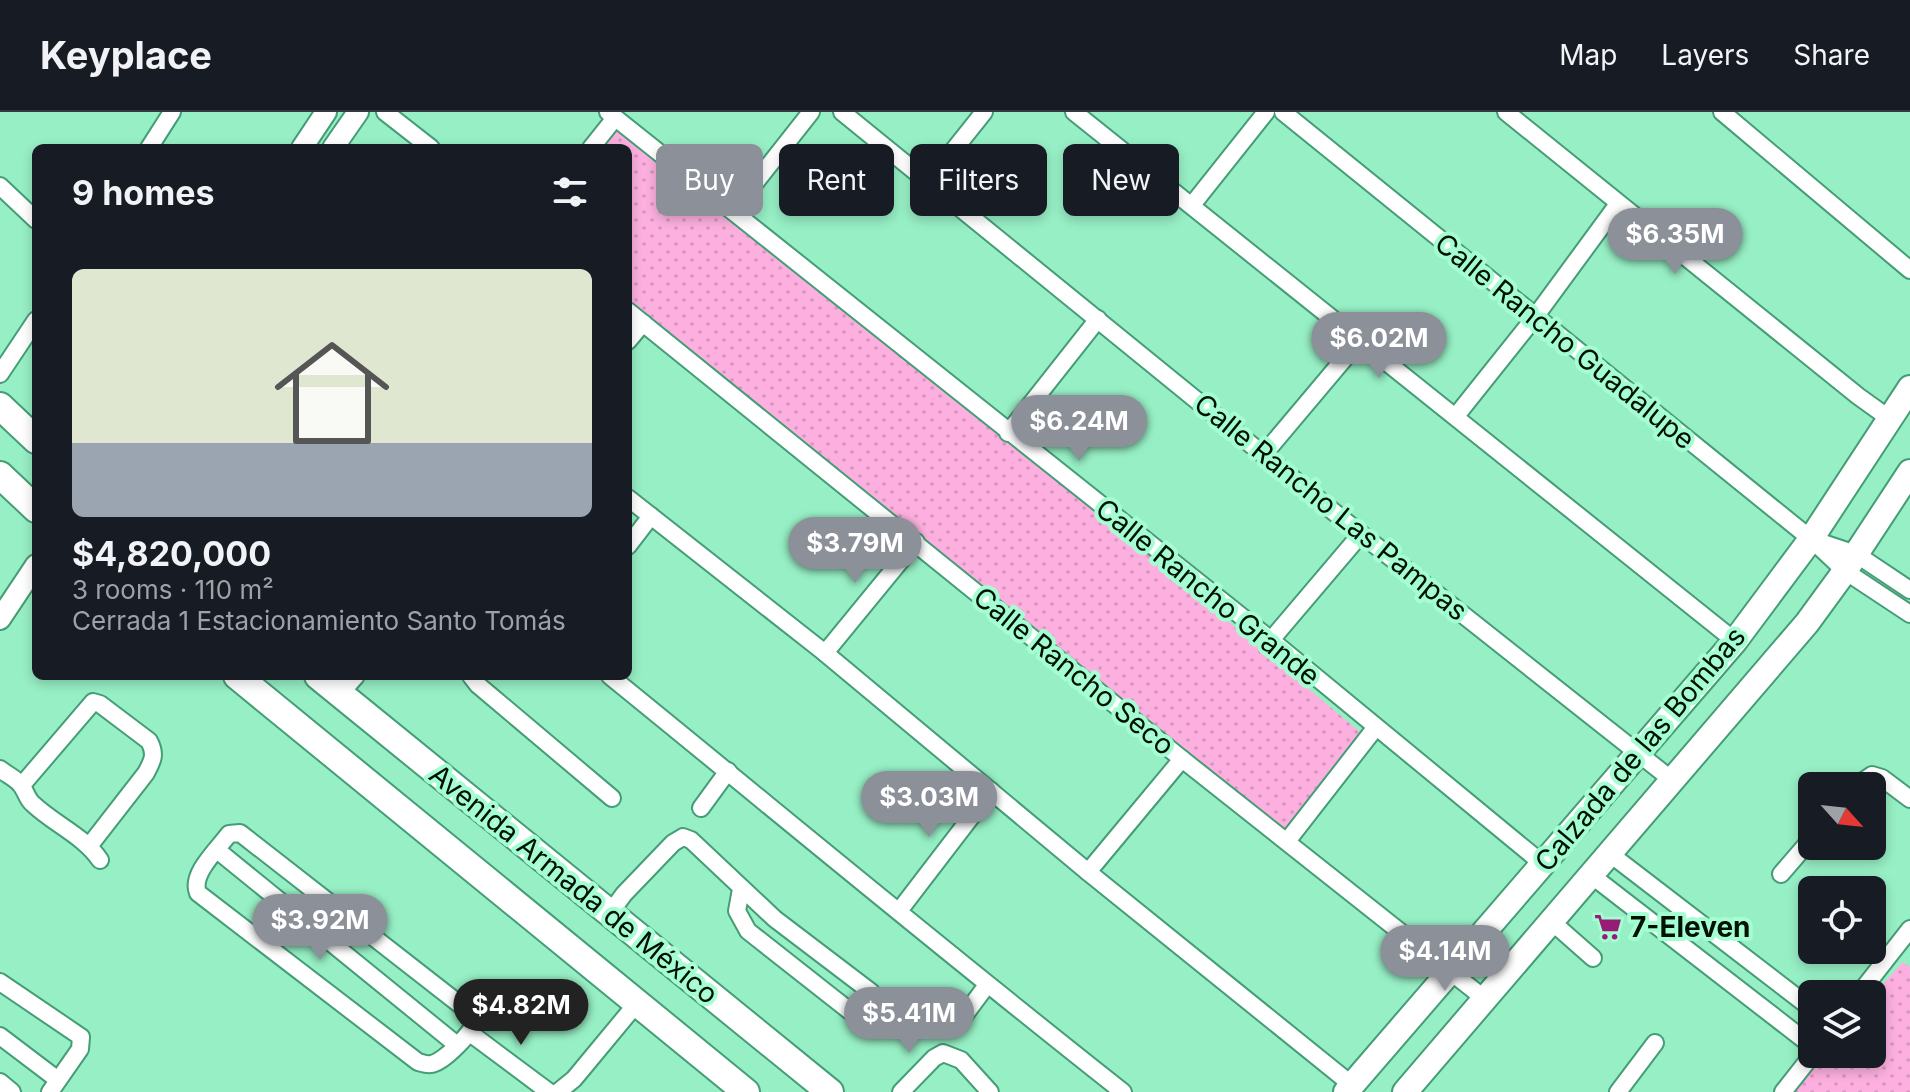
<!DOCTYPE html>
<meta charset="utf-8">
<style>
:root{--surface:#171b24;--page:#242831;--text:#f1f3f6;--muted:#9ea1a6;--line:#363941;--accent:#8c9099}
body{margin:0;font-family:Inter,sans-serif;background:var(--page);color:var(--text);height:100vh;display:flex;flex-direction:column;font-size:30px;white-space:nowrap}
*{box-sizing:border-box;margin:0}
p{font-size:26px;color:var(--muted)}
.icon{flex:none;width:44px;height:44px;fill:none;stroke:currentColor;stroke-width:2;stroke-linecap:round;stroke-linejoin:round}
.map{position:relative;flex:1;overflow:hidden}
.sheet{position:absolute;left:32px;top:32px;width:600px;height:536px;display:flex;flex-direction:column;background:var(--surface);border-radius:12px;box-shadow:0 4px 12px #0003}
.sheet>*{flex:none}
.guide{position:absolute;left:656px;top:32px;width:760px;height:72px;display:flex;gap:16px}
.needle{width:52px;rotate:117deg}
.controls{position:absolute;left:1798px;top:660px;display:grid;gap:16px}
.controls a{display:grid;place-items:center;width:88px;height:88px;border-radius:12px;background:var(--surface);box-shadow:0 4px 12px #0003;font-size:40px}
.price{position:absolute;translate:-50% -68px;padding:0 18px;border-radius:28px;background:var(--accent);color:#fff;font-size:26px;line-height:52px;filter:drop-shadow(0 2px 4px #0008)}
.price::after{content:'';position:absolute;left:50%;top:48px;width:24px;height:18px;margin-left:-12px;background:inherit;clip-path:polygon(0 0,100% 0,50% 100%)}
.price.on{background:#222;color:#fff}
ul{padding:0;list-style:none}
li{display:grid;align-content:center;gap:16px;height:424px;padding:0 40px}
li+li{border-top:2px solid var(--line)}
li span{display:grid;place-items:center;height:248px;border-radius:12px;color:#555}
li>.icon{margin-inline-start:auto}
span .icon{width:144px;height:144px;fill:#fffc;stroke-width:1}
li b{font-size:34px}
h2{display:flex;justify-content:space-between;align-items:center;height:96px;padding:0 40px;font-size:34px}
.pill{padding:0 28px;border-radius:12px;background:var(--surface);box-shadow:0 4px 12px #0003;font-size:28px;line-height:72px}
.pill.on{background:var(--accent);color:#fff}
header{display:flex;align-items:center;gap:48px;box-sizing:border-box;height:112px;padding:0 40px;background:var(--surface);border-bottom:2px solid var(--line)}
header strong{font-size:38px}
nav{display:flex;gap:44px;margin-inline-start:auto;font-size:28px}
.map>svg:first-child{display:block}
</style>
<header>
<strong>Keyplace</strong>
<nav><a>Map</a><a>Layers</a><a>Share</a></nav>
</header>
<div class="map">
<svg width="1910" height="980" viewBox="0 0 1910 980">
<defs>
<pattern id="park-dots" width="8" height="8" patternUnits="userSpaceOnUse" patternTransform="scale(2)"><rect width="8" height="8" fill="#fdb0df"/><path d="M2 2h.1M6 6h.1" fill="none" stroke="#d796be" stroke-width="1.8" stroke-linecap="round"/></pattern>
</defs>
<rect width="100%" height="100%" fill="#97efc5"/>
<g fill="url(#park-dots)">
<path d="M 618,18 L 1006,323 L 1372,630 L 1294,728 L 628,191 L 628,36 L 602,36 Z"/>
<path d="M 1903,850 L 1910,855 L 1910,980 L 1793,980 L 1821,942 L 1872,942 L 1872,884 Z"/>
</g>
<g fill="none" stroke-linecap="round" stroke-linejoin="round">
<g stroke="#449d76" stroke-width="20">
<g id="minor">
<path d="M 385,0 L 431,36"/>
<path d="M 608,0 L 1271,528 L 1543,752"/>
<path d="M 842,0 L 1361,422 L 1672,668"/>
<path d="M 1074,0 L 1735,529"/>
<path d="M 1283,0 L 1811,427 L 1845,459 L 1910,502"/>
<path d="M 1506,0 L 1858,284 L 1890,307"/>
<path d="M 1722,0 L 1910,158"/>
<path d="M 149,36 L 172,0"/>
<path d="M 591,36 L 615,6"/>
<path d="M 929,69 L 984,0"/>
<path d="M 0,74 L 36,108"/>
<path d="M 1192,93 L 1266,0"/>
<path d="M 733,99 L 811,0"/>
<path d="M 628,199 L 1182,647 L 1485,887"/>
<path d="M 628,229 L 643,211"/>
<path d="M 0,262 L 36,208"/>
<path d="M 1456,304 L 1535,205 L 1618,92"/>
<path d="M 1008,321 L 1098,207"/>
<path d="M 1264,342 L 1360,228"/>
<path d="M 628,386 L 825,541 L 1088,760 L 1352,973"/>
<path d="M 1817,429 L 1856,442 L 1910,478"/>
<path d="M 628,434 L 651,404"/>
<path d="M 1271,528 L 1361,422"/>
<path d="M 825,541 L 916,430"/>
<path d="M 471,564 L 478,573 L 612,686"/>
<path d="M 610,564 C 781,703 950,844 1123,980"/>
<path d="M 340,582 L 356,564"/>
<path d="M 0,657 C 6,662 15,666 20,672 C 26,678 26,686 33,692 C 54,712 84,724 100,748"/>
<path d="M 22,673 L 93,590 L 100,592 L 149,629 C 156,642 153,648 146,661 L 90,733"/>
<path d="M 1856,674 L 1872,663 L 1882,666 L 1910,687"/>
<path d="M 701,696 L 728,659"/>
<path d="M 240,721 L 472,902 L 476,908 C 473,920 443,951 431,952 C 427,953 422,951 418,950 L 198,781 C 190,762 218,737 229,722 Z"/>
<path d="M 1288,728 L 1376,615"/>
<path d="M 217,738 L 457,933"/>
<path d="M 1609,741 L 1812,897"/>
<path d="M 1088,760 L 1182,647"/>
<path d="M 1781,762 L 1812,726"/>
<path d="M 1591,763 L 1812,934"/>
<path d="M 899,799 L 991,679"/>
<path d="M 610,801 L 624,782 L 673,731 L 683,725 L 691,728 L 775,807 L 871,880 L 878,895 L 869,907 L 860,906 L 851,900 L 748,819 L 737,799 L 741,777"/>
<path d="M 1551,809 L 1593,846"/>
<path d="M 0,870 L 81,925 L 80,937 L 50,980"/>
<path d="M 1859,882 L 1910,817"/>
<path d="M 958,912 L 987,873"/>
<path d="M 470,921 L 549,980"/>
<path d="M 0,924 L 58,968"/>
<path d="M 0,970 L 12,980"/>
<path d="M 558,980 L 574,967 L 637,891"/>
<path d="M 901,980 L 934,946 L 943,941 L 961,948 L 990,980"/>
<path d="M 1618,980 L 1655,931"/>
<path d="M 1783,980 L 1813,942"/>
</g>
</g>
<g stroke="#449d76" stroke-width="24">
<g id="tertiary">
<path d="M 302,36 L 326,0"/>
<path d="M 333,36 L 358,0"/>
<path d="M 0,507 L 36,453"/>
</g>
</g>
<g stroke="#449d76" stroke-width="28">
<g id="secondary">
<path d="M 1346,980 L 1735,529 L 1811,427 L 1910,276"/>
<path d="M 1405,980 L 1807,511 L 1845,459 L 1910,360"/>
</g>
</g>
<g stroke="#449d76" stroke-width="30">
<g id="primary">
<path d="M 0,294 L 36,328"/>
<path d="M 0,363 L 36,397"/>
<path d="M 237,564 L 746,980"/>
<path d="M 318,564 L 830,980"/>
</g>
</g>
<use href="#minor" stroke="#fff" stroke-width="16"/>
<use href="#tertiary" stroke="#fff" stroke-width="20"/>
<use href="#secondary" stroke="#fff" stroke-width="24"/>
<use href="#primary" stroke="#fff" stroke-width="26"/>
</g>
<defs>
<g id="supermarket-bare" transform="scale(2.16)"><path d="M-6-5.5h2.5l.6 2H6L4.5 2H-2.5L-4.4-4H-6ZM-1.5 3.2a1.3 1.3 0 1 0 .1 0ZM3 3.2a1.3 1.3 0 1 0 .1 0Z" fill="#971c75" stroke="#a5fdd2" stroke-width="2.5" paint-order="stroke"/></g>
</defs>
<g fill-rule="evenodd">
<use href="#supermarket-bare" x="1608" y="815"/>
</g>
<g text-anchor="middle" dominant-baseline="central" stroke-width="8" stroke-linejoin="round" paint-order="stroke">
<g font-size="28" fill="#001106" stroke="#a5fdd2">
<text transform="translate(1565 229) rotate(39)">Calle Rancho Guadalupe</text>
<text transform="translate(1331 395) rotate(39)">Calle Rancho Las Pampas</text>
<text transform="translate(1208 480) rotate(39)">Calle Rancho Grande</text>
<text transform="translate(1074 559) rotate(39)">Calle Rancho Seco</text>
<text transform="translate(1640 637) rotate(-50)">Calzada de las Bombas</text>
<text transform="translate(574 772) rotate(39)">Avenida Armada de México</text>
</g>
<g font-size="28" font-weight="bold" fill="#001106" stroke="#a5fdd2" text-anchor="start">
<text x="1630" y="815">7-Eleven</text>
</g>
</g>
</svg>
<div class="controls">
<a><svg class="needle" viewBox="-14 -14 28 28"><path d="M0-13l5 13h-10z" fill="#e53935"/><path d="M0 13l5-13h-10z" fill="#9ea1a6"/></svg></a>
<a><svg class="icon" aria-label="locate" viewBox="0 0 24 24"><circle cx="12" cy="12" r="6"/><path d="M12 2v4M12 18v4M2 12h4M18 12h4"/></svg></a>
<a><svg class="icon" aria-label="layers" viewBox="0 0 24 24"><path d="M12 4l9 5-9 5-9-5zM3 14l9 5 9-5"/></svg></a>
</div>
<b class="price" style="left:1675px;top:164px">$6.35M</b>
<b class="price" style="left:1379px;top:268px">$6.02M</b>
<b class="price" style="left:1079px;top:351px">$6.24M</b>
<b class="price" style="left:855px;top:473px">$3.79M</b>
<b class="price" style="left:929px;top:727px">$3.03M</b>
<b class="price" style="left:320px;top:850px">$3.92M</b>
<b class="price" style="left:1445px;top:881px">$4.14M</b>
<b class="price on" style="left:521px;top:935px">$4.82M</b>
<b class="price" style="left:909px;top:943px">$5.41M</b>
<div class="guide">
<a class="pill on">Buy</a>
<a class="pill">Rent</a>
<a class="pill">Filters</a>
<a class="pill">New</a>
</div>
<section class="sheet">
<h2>9 homes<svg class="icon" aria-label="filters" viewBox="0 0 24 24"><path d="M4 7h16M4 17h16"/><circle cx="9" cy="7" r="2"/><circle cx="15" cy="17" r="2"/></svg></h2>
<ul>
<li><span style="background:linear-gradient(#dfe7d0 70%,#9aa5b1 0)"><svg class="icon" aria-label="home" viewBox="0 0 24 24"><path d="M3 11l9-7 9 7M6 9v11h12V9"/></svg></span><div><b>$4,820,000</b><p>3 rooms · 110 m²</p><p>Cerrada 1 Estacionamiento Santo Tomás</p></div></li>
</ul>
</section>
</div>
